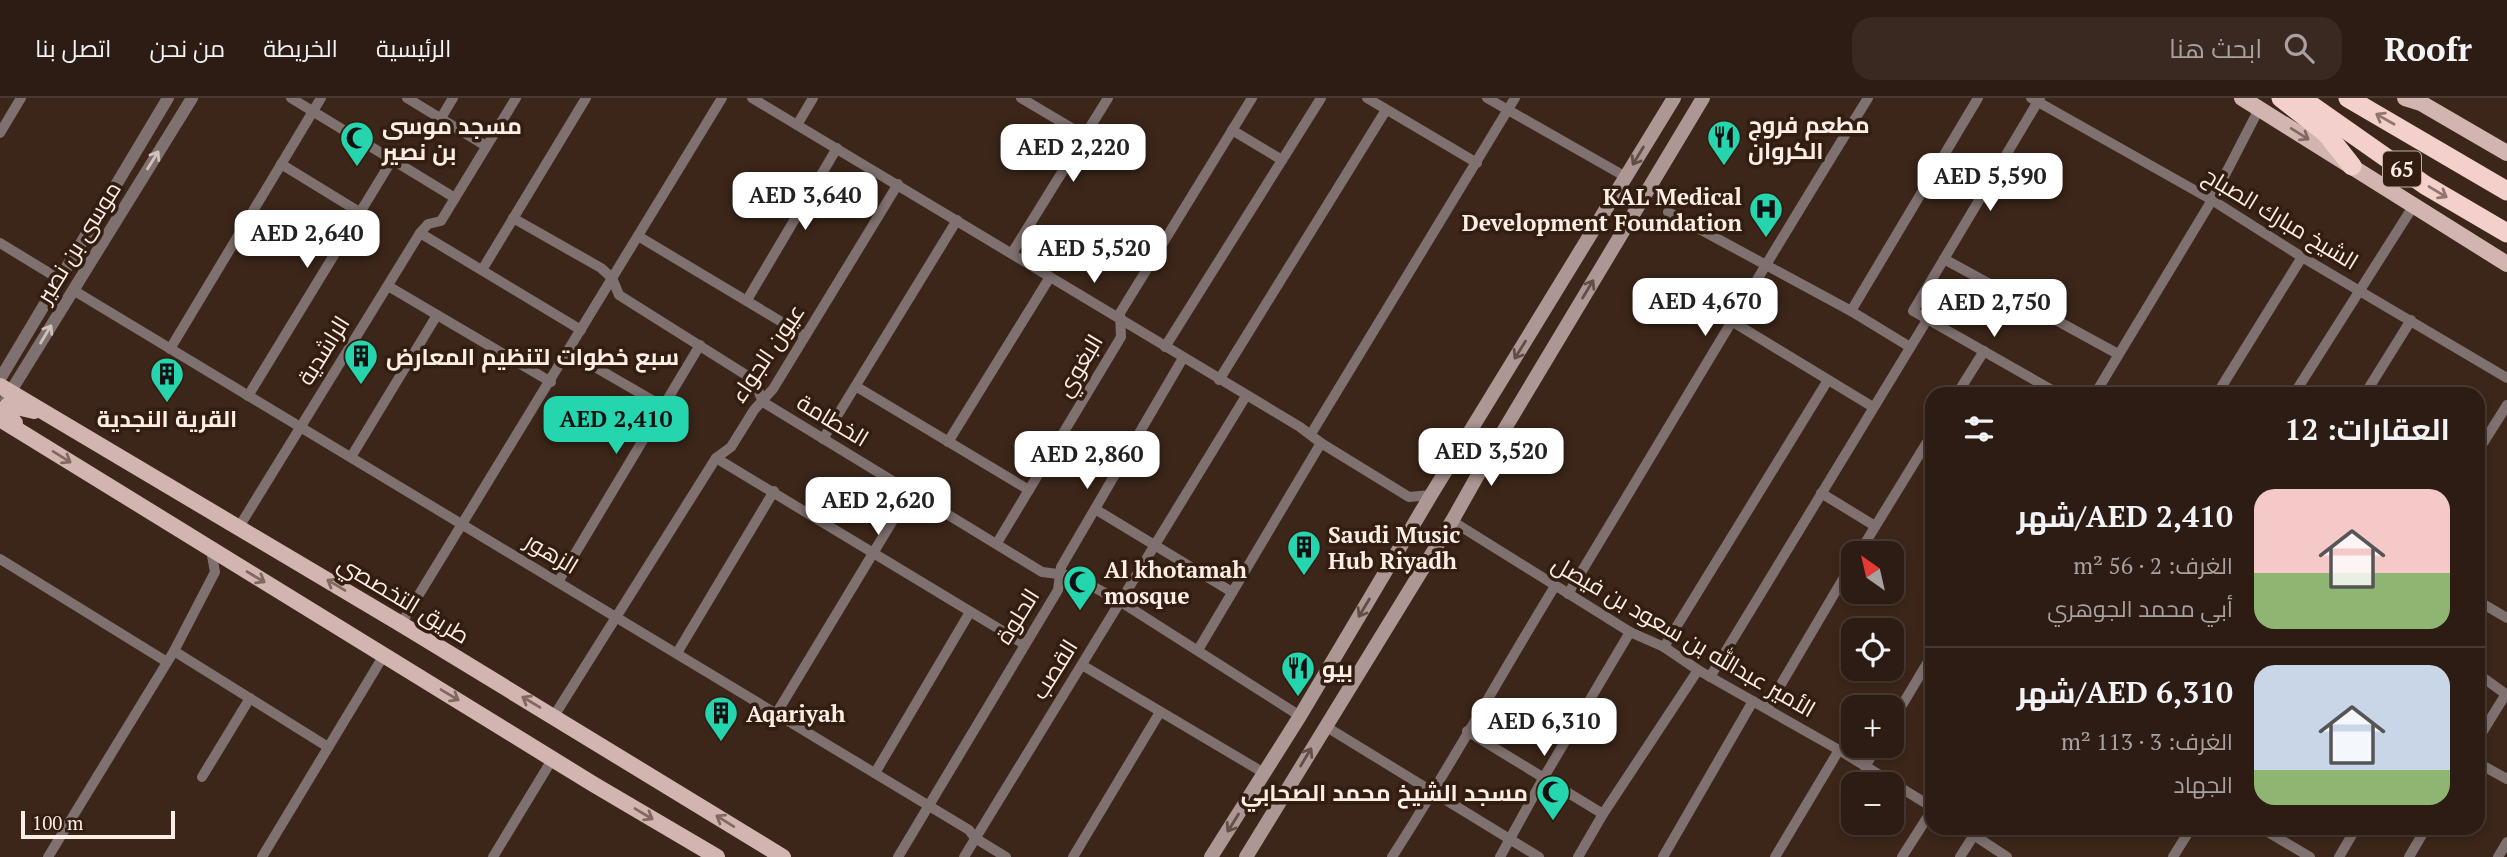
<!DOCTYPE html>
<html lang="ar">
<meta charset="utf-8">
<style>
:root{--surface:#2d1c13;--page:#392921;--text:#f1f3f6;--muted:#a7a1a0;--line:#483a33;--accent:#24d5ae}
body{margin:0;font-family:"PT Serif",Cairo,serif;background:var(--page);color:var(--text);direction:rtl;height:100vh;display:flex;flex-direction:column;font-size:26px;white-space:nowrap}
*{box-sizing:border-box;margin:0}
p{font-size:23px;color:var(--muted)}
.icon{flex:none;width:38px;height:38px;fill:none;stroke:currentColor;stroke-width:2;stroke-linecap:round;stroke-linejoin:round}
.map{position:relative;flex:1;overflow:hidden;direction:ltr}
.sheet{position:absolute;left:1925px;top:289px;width:560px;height:448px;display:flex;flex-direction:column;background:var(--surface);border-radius:21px;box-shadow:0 4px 10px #0003,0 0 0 2px var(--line);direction:rtl}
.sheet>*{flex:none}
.needle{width:46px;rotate:326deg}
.controls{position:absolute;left:1841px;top:443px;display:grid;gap:14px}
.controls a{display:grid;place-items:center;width:63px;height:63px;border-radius:14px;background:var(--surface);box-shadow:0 4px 10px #0003,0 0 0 2px var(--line);font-size:35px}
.scale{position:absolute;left:21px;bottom:18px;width:154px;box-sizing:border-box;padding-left:7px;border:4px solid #fcede5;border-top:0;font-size:19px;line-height:24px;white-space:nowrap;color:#fcede5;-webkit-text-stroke:5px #321d10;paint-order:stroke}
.price{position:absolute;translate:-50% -60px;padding:0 16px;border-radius:14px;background:#fff;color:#222;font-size:23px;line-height:46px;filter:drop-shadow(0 2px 4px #0008)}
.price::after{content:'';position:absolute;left:50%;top:42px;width:21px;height:16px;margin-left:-10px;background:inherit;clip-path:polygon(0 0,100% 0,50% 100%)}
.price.selected{background:var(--accent);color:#111}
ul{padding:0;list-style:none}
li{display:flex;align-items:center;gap:21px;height:175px;padding:0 35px}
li+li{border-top:2px solid var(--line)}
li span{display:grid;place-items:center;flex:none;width:196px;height:140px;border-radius:21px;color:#555}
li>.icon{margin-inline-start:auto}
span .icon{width:84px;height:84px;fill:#fffc;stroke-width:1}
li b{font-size:30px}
h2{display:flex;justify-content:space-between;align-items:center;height:84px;padding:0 35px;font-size:30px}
header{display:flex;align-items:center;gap:42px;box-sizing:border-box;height:98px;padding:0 35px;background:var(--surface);border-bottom:2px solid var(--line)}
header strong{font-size:33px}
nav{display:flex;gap:38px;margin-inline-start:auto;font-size:24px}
.search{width:490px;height:63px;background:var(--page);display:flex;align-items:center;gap:18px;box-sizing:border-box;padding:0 24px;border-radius:21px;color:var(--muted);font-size:26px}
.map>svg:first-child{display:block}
</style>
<header>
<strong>Roofr</strong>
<div class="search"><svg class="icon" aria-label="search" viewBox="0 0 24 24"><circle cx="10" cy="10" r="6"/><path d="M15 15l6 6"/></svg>ابحث هنا</div>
<nav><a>الرئيسية</a><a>الخريطة</a><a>من نحن</a><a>اتصل بنا</a></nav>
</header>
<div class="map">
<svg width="2507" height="759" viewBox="0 0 2507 759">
<rect width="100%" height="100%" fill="#3c2619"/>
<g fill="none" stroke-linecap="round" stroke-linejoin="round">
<g stroke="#7f716f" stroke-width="10">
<path d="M 291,0 L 455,100"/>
<path d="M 407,0 L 486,48"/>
<path d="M 752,0 L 1300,329 L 1321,345 L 1409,399 L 1431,397"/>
<path d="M 1021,0 L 1085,38"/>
<path d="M 1367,0 L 1477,65"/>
<path d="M 1487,0 L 1626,79"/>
<path d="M 2031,0 L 2212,102 L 2302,159 L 2507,280"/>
<path d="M 2040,0 L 1913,213 L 2059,296"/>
<path d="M 441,20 L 453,0"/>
<path d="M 797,27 L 813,0"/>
<path d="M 1232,32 L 1282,62"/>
<path d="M 0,35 L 21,0"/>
<path d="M 281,66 L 361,115"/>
<path d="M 1668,114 L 1851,213 L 1910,249"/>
<path d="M 513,120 L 601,170 L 612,180 L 619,197 L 754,282 L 763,304 L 1042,474 L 1074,478 L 1121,504 L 1300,618"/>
<path d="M 420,135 L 581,232"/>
<path d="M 638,138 L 805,238"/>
<path d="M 0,145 L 59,181"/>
<path d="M 1012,155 L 1108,0"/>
<path d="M 1944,161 L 2118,256"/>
<path d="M 482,172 L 586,0"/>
<path d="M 388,188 L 551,284"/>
<path d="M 73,192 L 969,732 L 975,740 L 1006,759"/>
<path d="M 747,202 L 837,50"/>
<path d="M 1851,213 L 1978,0"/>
<path d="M 1733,224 L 1873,309"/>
<path d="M 1165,249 L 1321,0"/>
<path d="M 170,251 L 321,0"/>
<path d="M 569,254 L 664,309"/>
<path d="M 1219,282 L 1386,12"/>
<path d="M 857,289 L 1029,392"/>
<path d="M 1957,296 L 1984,253"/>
<path d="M 2095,296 L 2212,102 L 2259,11"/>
<path d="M 2217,296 L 2302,159"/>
<path d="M 2294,296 L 2414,107"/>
<path d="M 2365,296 L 2411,222"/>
<path d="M 248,298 L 392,62"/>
<path d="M 1311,336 L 1515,0"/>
<path d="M 823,341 L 957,122"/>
<path d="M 948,344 L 1050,179"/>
<path d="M 2478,353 L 2507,307"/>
<path d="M 351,359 L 437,217"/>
<path d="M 716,360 L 1024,546"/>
<path d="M 1821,395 L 1875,428"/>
<path d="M 1095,411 L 1232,494"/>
<path d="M 1452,423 L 1630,534 L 1664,549 L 1698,572 L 1839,652 L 1932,709"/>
<path d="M 239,429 L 420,135 L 428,126 L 441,123 L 516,0"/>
<path d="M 997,445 L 1121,239 L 1120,215 L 1252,0"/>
<path d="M 1859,455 L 1932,336"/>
<path d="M 0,461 L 167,564"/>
<path d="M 558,484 L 700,247"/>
<path d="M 1568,496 C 1668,331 1766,164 1868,0"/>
<path d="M 2478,503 L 2507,520"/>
<path d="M 401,526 L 722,0"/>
<path d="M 1664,549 L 1828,282"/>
<path d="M 1198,552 L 1321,345"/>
<path d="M 174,553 L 328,649"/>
<path d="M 677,555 L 774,393"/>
<path d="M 1082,567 L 1264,675"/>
<path d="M 2478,576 L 2507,597"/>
<path d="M 1710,579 L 1927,222"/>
<path d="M 1767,610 L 1853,464"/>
<path d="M 776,616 L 910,394"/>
<path d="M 554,618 L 716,360 L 731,349 L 754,312 L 773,291 L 898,86"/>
<path d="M 1892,624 L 1932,557"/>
<path d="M 1325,628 L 1539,759"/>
<path d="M 1467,633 L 1603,716"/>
<path d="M 2478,641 L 2506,596"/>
<path d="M 2478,665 L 2507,681"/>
<path d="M 1865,669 L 1877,648"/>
<path d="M 875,675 L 970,514"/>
<path d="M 202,679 L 250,600"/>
<path d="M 1963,730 L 2007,759"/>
<path d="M 2261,730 L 2310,759"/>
<path d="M 48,759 L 174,553 L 215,474 L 211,452"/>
<path d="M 262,759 L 384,557"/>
<path d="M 493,759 L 553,660"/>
<path d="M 898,759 L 1058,492 L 1061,469 L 1183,260"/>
<path d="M 964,759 L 1246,298"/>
<path d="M 1073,759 L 1160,614"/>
<path d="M 1392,759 C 1449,671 1500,578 1555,488"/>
<path d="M 1500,759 L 1544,679 L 1630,534"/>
<path d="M 1578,759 L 1603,716 L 1698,572"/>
<path d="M 1663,759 L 1753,603"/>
<path d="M 1775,759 L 1839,652"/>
<path d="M 1902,759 L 1932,712"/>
<path d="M 1960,759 L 1974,737"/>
<path d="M 2173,759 L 2191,730"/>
<path d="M 2339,759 L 2356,730"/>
<path d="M 2409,759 L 2426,730"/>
<path d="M 2498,759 L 2507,744"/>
</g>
<g stroke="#7f716f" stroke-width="12">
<path d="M 0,281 L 168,0"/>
<path d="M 6,301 L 192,0"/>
</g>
<g stroke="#ad9794" stroke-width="14">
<path d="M 1211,759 L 1300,618 L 1431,397 L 1674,0"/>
<path d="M 1246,759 L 1452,423 L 1492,352 L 1703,0"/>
</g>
<g stroke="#d2b5b1" stroke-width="16">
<path d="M 2242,0 L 2507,166"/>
<path d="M 2405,0 L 2421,5 L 2507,55"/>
<path d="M 0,288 L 401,526 L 783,759"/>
<path d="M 0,321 L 593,686 L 717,759"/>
<path d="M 15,325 L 3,313 L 8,307 L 34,313"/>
</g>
<g stroke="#f3d0cb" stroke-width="19">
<path d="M 2281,0 L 2326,35 L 2352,68"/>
<path d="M 2301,0 L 2425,87 L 2507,135"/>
<path d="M 2348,0 L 2507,93"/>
</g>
</g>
<defs><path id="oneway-shaft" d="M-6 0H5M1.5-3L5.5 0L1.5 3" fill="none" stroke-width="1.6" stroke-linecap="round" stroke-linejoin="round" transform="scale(1.75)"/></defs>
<g stroke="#92766e">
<use href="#oneway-shaft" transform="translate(2385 21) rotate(-150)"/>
<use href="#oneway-shaft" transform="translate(2438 94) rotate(31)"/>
</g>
<g stroke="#826960">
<use href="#oneway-shaft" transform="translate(2300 36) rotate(32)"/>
<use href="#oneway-shaft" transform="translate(62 359) rotate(32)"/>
<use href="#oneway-shaft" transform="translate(256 479) rotate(31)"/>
<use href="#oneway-shaft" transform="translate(336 487) rotate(-149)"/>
<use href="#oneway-shaft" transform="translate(450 597) rotate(31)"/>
<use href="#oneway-shaft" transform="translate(531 604) rotate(-149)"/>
<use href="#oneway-shaft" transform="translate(644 716) rotate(31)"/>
<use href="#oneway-shaft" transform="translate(725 723) rotate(-148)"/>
</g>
<g stroke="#634e45">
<use href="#oneway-shaft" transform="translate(1638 58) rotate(121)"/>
<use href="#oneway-shaft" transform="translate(1588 191) rotate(-59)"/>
<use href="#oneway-shaft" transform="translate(1520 252) rotate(122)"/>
<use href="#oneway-shaft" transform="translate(1364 510) rotate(121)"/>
<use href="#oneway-shaft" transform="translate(1306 659) rotate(-59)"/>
<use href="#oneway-shaft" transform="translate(1233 725) rotate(122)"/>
</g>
<g stroke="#d0c2bc">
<use href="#oneway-shaft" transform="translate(153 62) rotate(-58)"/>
<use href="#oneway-shaft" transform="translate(46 236) rotate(-59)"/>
</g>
<defs>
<g id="restaurant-pin" transform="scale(1.75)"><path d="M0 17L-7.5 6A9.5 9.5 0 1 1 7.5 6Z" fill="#24d5ae" stroke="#321d10"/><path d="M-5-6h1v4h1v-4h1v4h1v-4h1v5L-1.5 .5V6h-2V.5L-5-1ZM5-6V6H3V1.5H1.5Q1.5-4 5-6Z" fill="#111"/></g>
<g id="mosque-pin" transform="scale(1.75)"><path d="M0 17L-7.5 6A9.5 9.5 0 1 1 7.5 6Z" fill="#24d5ae" stroke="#321d10"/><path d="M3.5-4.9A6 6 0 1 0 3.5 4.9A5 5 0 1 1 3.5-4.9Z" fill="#111"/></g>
<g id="hospital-pin" transform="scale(1.75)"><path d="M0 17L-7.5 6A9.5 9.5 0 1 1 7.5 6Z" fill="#24d5ae" stroke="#321d10"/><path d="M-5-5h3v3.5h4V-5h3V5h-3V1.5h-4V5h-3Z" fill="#111"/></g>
<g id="building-pin" transform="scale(1.75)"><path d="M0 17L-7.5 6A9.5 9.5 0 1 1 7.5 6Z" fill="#24d5ae" stroke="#321d10"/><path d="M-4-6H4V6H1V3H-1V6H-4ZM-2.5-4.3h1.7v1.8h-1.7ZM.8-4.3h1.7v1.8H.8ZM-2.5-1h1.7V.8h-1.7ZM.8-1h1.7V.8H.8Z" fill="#111"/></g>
</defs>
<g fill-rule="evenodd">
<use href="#restaurant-pin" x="1724" y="39"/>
<use href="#mosque-pin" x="357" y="40"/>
<use href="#hospital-pin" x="1766" y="111"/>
<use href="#building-pin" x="361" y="258"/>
<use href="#building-pin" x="167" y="276"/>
<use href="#building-pin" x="1304" y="449"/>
<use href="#mosque-pin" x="1080" y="484"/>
<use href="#restaurant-pin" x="1298" y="570"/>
<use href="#building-pin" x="721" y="615"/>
<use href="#mosque-pin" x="1553" y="694"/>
</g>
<g text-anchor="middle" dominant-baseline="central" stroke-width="7" stroke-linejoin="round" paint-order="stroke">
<rect fill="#321d10" stroke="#bfafa5" stroke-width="2" x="2383" y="53.5" width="38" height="35" rx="5"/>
<g font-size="21" font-weight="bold" fill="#fcede5">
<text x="2402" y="71">65</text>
</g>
<g font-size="23" font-weight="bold" fill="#fcede5" stroke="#321d10" text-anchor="start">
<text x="1748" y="26">مطعم فروج<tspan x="1748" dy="26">الكروان</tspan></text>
<text x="382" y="27">مسجد موسى<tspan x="382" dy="26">بن نصير</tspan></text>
<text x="1742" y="98" text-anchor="end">KAL Medical<tspan x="1742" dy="26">Development Foundation</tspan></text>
<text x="386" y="258">سبع خطوات لتنظيم المعارض</text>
<text x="167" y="320" text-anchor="middle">القرية النجدية</text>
<text x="1328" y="436">Saudi Music<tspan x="1328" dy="26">Hub Riyadh</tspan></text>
<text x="1104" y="471">Al khotamah<tspan x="1104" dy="26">mosque</tspan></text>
<text x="1322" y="570">بيو</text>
<text x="746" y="615">Aqariyah</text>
<text x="1528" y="694" text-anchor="end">مسجد الشيخ محمد الصحابي</text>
</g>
<g font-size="23" fill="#fcede5" stroke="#321d10">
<text transform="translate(2281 120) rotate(31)">الشيخ مبارك الصباح</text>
<text transform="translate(78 144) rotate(-58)">موسى بن نصير</text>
<text transform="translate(323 252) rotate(-58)">الراشدية</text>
<text transform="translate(767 255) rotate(-56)">عيون الجواء</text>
<text transform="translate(1079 267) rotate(-59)">البغوي</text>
<text transform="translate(833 322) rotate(31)">الخطامة</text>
<text transform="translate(552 455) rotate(31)">الزهور</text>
<text transform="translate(404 501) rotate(31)">طريق التخصصي</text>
<text transform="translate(1017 518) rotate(-58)">الحلوة</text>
<text transform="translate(1684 538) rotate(30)">الأمير عبدالله بن سعود بن فيصل</text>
<text transform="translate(1054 571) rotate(-58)">القصب</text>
</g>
</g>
</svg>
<div class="controls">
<a><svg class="needle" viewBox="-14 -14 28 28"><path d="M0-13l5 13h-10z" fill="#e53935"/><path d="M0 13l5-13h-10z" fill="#a7a1a0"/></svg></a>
<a><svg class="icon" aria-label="locate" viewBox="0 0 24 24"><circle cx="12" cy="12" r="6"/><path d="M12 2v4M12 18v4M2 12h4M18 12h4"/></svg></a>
<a>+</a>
<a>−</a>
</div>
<div class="scale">100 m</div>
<b class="price" style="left:1073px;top:86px">AED 2,220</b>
<b class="price" style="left:1990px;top:115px">AED 5,590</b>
<b class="price" style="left:805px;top:134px">AED 3,640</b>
<b class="price" style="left:307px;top:172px">AED 2,640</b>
<b class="price" style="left:1094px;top:187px">AED 5,520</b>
<b class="price" style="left:1705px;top:240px">AED 4,670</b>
<b class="price" style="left:1994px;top:241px">AED 2,750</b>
<b class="price selected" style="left:616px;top:358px">AED 2,410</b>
<b class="price" style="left:1491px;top:390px">AED 3,520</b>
<b class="price" style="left:1087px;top:393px">AED 2,860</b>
<b class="price" style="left:878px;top:439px">AED 2,620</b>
<b class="price" style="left:1544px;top:660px">AED 6,310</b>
<section class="sheet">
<h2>العقارات: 12<svg class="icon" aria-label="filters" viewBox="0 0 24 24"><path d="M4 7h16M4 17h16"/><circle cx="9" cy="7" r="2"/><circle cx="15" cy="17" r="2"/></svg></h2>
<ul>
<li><span style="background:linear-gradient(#f6c9c9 60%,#8fb573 0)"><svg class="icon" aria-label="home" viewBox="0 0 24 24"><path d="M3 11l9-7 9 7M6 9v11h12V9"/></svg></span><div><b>AED 2,410/شهر</b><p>الغرف: 2 · 56 m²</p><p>أبي محمد الجوهري</p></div></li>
<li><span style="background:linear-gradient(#c9d6e8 75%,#8fb573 0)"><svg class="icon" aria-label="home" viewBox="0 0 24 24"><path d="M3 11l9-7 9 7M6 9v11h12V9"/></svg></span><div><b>AED 6,310/شهر</b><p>الغرف: 3 · 113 m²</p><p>الجهاد</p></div></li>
</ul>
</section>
</div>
